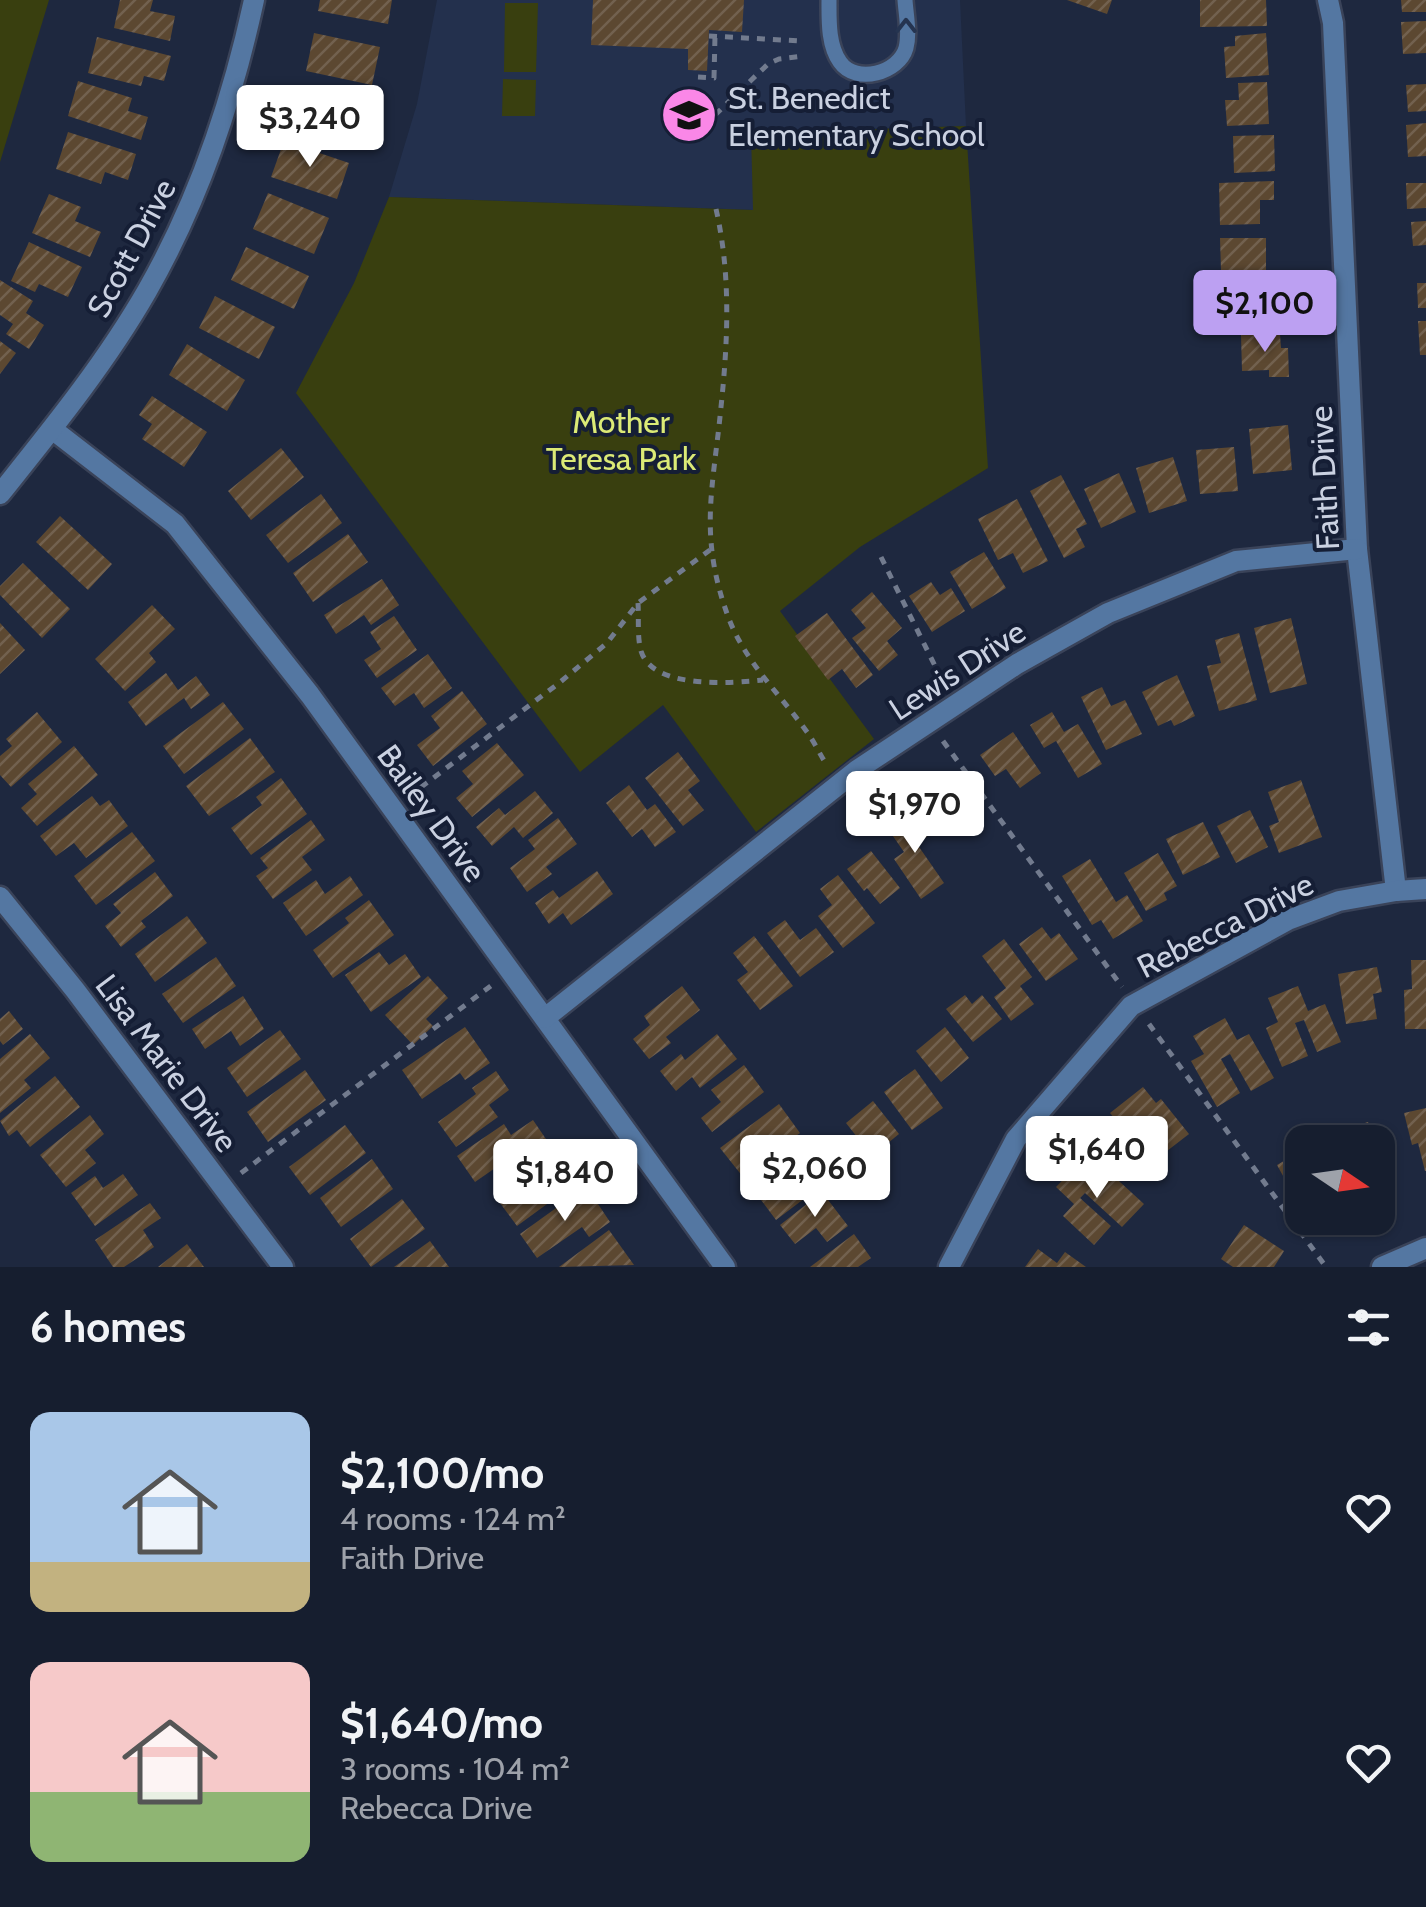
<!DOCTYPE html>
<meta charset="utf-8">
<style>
:root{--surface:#161e2f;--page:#1f2737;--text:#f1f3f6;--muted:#9ea2aa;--line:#353c4b;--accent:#bca0f2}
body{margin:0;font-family:Cabin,sans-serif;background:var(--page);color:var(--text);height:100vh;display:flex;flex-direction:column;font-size:38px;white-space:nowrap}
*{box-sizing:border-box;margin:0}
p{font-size:32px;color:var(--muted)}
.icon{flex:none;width:55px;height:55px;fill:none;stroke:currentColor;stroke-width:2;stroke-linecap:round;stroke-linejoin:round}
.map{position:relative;height:1267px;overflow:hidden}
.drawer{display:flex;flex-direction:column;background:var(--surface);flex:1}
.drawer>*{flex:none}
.needle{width:65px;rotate:103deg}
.buttons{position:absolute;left:1285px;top:1125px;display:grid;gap:20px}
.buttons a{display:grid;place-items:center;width:110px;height:110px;border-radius:20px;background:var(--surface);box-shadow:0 2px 8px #0004,0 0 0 2px var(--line);font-size:50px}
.price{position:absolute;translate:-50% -85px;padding:0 22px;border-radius:10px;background:#fff;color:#222;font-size:32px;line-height:65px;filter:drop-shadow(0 2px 5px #0008)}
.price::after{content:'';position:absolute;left:50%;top:60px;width:30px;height:22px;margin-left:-15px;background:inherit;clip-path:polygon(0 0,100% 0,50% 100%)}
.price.selected{background:var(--accent);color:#111}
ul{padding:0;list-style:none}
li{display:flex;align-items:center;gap:30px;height:250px;padding:0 30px}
li span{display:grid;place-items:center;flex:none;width:280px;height:200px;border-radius:20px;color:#555}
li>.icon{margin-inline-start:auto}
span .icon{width:120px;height:120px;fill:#fffc;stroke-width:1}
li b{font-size:42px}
h2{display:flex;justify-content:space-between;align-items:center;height:120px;padding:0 30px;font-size:42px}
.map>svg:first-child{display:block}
</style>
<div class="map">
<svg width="1426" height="1267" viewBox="0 0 1426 1267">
<defs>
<pattern id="building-hatch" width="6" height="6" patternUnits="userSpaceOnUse" patternTransform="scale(2.5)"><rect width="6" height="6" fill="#5c4831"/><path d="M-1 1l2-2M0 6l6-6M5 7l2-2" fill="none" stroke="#72614f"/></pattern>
</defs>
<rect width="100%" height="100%" fill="#1e283f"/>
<path fill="#23304d" d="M 437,0 L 960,0 L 966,126 L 752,133 L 754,210 L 389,197 L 417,104 Z"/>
<g fill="#393f0f">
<path d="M 0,0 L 49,0 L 0,162 Z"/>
<path d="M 505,3 L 538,3 L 536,72 L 504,72 Z"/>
<path d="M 503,79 L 536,80 L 535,116 L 502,116 Z"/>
<path d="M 966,126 L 988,468 L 860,547 L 780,611 L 874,739 L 756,832 L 663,705 L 580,772 L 296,393 L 354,283 L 389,197 L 753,210 L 751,133 Z"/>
</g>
<g fill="url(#building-hatch)">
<path d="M 120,0 L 153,0 L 150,11 L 175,16 L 170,41 L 114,28 Z"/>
<path d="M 320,0 L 392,0 L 388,24 L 318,11 Z"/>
<path d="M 593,0 L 744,0 L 742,32 L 709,30 L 707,71 L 688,70 L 688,49 L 591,45 Z"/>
<path d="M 1067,0 L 1112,0 L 1107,14 Z"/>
<path d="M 1200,0 L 1266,0 L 1267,26 L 1200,27 Z"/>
<path d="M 1401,0 L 1426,0 L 1426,12 L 1402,12 Z"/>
<path d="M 1426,21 L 1426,53 L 1403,54 L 1401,22 Z"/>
<path d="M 314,33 L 380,47 L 372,85 L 306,71 Z"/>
<path d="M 1266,33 L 1269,75 L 1226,78 L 1224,47 L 1235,46 L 1235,36 Z"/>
<path d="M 97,37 L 171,56 L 164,81 L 144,76 L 141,86 L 88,73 Z"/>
<path d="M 78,81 L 132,98 L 128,111 L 148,117 L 141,140 L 68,116 Z"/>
<path d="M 1267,82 L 1269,124 L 1227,126 L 1225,100 L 1239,100 L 1238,83 Z"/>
<path d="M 1426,84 L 1426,111 L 1408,112 L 1406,85 Z"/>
<path d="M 301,86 L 366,104 L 356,142 L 290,124 Z"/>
<path d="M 1426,123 L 1426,156 L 1408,157 L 1406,125 Z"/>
<path d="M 68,132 L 136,154 L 128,180 L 105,172 L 101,184 L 56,169 Z"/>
<path d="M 1274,135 L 1275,171 L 1234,173 L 1233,136 Z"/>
<path d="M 284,141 L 349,163 L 337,199 L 271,177 Z"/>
<path d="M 1274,181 L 1274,200 L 1260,200 L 1260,224 L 1220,225 L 1219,183 Z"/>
<path d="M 1406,183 L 1426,183 L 1426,208 L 1407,209 Z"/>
<path d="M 268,193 L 329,218 L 314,254 L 253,229 Z"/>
<path d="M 49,194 L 81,207 L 75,221 L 101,232 L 90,257 L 32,233 Z"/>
<path d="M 1426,221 L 1426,245 L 1413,246 L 1411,222 Z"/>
<path d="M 1220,238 L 1266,238 L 1266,270 L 1221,271 Z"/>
<path d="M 29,242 L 82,267 L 68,297 L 39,284 L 35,292 L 11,281 Z"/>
<path d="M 246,247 L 309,276 L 294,309 L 231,280 Z"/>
<path d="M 0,280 L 33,301 L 26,313 L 44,325 L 29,349 L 6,334 L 13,324 L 0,315 Z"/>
<path d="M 1278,281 L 1279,305 L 1272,306 L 1272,323 L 1229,324 L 1229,282 Z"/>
<path d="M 1417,283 L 1426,283 L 1426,308 L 1418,308 Z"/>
<path d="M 215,296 L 275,327 L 259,359 L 199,328 Z"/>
<path d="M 1418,321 L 1426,321 L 1426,355 L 1420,355 Z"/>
<path d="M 1280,334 L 1281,348 L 1288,348 L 1289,377 L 1269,377 L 1269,370 L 1242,371 L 1241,335 Z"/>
<path d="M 0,341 L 16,353 L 0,374 Z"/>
<path d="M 187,344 L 245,380 L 227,411 L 169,375 Z"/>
<path d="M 152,396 L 207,432 L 184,467 L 142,439 L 152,424 L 139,415 Z"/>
<path d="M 1288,425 L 1292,470 L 1253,474 L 1249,429 Z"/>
<path d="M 1234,447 L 1238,491 L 1200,494 L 1196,450 Z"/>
<path d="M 281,448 L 304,477 L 251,520 L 228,491 Z"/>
<path d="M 1173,457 L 1187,501 L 1149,513 L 1136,468 Z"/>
<path d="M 1119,473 L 1136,512 L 1101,528 L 1084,489 Z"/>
<path d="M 1061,475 L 1087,524 L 1076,529 L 1085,547 L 1064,558 L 1030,491 Z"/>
<path d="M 321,494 L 342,523 L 288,563 L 266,535 Z"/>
<path d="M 1017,499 L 1048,561 L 1023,573 L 1013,553 L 998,560 L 978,519 Z"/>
<path d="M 60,516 L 112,564 L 88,590 L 36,542 Z"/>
<path d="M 348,534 L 368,562 L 313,602 L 293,573 Z"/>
<path d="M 984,552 L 1006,588 L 972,609 L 950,572 Z"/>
<path d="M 23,563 L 70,609 L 42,638 L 0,595 L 0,586 Z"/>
<path d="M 382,579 L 399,605 L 371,625 L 364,615 L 336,634 L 324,615 Z"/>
<path d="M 931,582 L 940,595 L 951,588 L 965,611 L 932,632 L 909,596 Z"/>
<path d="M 872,592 L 902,628 L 887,641 L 898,655 L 879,671 L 852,638 L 866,628 L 851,610 Z"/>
<path d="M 152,605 L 175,629 L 149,653 L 156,662 L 125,691 L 95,659 Z"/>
<path d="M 827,613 L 873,675 L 856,688 L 842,669 L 828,680 L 795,636 Z"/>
<path d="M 394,616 L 417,650 L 377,678 L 364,660 L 381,649 L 370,632 Z"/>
<path d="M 1291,618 L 1307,684 L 1270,693 L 1254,628 Z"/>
<path d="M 0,623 L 25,650 L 0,674 Z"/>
<path d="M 1239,633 L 1257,700 L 1219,711 L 1207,666 L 1221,663 L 1215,640 Z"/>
<path d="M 428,654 L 452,688 L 424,708 L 414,693 L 395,706 L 381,688 Z"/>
<path d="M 166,673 L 178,690 L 196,676 L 210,695 L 191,709 L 184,698 L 146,726 L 128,702 Z"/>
<path d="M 1177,675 L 1195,716 L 1174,726 L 1171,720 L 1158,726 L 1142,692 Z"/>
<path d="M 1102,687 L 1111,706 L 1125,700 L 1142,734 L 1106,750 L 1081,697 Z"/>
<path d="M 462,691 L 487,724 L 433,766 L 417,745 L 440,728 L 431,716 Z"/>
<path d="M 223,702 L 244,729 L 184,774 L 163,746 Z"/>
<path d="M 37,712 L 62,742 L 11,787 L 0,775 L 0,756 L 12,746 L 6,739 Z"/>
<path d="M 1052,712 L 1064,732 L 1078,724 L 1102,764 L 1078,778 L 1056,741 L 1044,748 L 1030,725 Z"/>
<path d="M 1013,732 L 1041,773 L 1020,788 L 1006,769 L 995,776 L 980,755 Z"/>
<path d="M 250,738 L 275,772 L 209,816 L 186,786 Z"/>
<path d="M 497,743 L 524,775 L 472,817 L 456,798 L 473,784 L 462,771 Z"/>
<path d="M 74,746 L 98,775 L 37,826 L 21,808 L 37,794 L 28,784 Z"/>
<path d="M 678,752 L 700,781 L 688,790 L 704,810 L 683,826 L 645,778 Z"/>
<path d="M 281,778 L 307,814 L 251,855 L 231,828 L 262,805 L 256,797 Z"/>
<path d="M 1301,780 L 1322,837 L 1279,853 L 1269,826 L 1279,822 L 1268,792 Z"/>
<path d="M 949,784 L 976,819 L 954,836 L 943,820 L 934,827 L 919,807 Z"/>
<path d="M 629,785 L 647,810 L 655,804 L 676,832 L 655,847 L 642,829 L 632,837 L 606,803 Z"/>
<path d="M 535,791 L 553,813 L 523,838 L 514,827 L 492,846 L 476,827 L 499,808 L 505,815 Z"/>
<path d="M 92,796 L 100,806 L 109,800 L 128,826 L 86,858 L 74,843 L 56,856 L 40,836 Z"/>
<path d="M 1250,810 L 1268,847 L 1236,863 L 1217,826 Z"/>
<path d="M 913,812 L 929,835 L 917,844 L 944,883 L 921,899 L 894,859 L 904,852 L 888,829 Z"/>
<path d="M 558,818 L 577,844 L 546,867 L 552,874 L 527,892 L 510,868 L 535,849 L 528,840 Z"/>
<path d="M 311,820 L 325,840 L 302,857 L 312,870 L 273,899 L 256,876 L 268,868 L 260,858 Z"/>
<path d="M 1203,822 L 1220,857 L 1183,875 L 1166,839 Z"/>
<path d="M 132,832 L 155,861 L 96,905 L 74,876 Z"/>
<path d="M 871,851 L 900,888 L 880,904 L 867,888 L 864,891 L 847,869 Z"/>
<path d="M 1158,853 L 1177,886 L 1164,893 L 1167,900 L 1146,911 L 1124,873 Z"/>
<path d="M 1090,859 L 1116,902 L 1127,895 L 1143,921 L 1113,939 L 1101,920 L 1092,925 L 1062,876 Z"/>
<path d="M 597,871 L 613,894 L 571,925 L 563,913 L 549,924 L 535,903 L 553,890 L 559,898 Z"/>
<path d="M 155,872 L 173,896 L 141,921 L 146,927 L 121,947 L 105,926 L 121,913 L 113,904 Z"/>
<path d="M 838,875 L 875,923 L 843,948 L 818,916 L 832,905 L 820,889 Z"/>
<path d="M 350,876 L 363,895 L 306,936 L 283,903 L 316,880 L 325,894 Z"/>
<path d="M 369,900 L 394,935 L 333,978 L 313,950 L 349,923 L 345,918 Z"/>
<path d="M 187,916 L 207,943 L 155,982 L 135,954 Z"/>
<path d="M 785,920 L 800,940 L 816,928 L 834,952 L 800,977 L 767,933 Z"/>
<path d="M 1042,927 L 1051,939 L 1059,933 L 1078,959 L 1046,981 L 1019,944 Z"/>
<path d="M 754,936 L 793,986 L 760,1010 L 737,980 L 748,972 L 733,953 Z"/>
<path d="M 1004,939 L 1032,977 L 1020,986 L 1034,1004 L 1011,1021 L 994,997 L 1006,988 L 982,956 Z"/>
<path d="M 379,952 L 389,965 L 405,954 L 421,977 L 371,1012 L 345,975 Z"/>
<path d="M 216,957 L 236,986 L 183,1023 L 162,994 Z"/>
<path d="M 1411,960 L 1426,960 L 1426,1029 L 1405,1029 L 1404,990 L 1412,989 Z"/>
<path d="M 1377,967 L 1382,992 L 1373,994 L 1377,1019 L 1346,1024 L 1338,974 Z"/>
<path d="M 428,976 L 448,998 L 426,1019 L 433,1026 L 413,1045 L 385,1015 Z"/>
<path d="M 682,986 L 700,1010 L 666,1037 L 671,1043 L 649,1059 L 633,1039 L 650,1025 L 644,1016 Z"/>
<path d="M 1298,986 L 1308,1011 L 1325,1004 L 1341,1042 L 1317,1052 L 1304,1020 L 1295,1023 L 1308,1056 L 1282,1067 L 1266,1028 L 1278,1022 L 1268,998 Z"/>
<path d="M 965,995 L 972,1004 L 982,995 L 1002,1019 L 973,1042 L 946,1009 Z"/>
<path d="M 243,996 L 264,1029 L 240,1046 L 231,1031 L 205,1049 L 192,1029 Z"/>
<path d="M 9,1011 L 23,1029 L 3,1045 L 0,1041 L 0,1019 Z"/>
<path d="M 1225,1018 L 1237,1040 L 1249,1034 L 1274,1078 L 1251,1091 L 1230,1054 L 1221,1059 L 1240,1093 L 1217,1107 L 1191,1061 L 1204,1054 L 1193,1036 Z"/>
<path d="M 465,1027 L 490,1063 L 465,1080 L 460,1073 L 422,1099 L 402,1070 Z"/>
<path d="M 945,1027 L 969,1058 L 941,1082 L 916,1051 Z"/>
<path d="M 280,1030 L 301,1059 L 247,1097 L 227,1068 Z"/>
<path d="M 30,1034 L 50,1058 L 24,1080 L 31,1088 L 0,1113 L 0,1059 Z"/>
<path d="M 717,1034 L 737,1059 L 700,1088 L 692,1077 L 676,1091 L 660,1071 L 681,1054 L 685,1060 Z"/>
<path d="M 744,1065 L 764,1092 L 712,1132 L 701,1118 L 721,1102 L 711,1090 Z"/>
<path d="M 915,1069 L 943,1108 L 912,1130 L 884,1092 Z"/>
<path d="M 305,1070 L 326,1100 L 268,1142 L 247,1112 Z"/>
<path d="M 496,1071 L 509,1090 L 489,1105 L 498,1117 L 456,1147 L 438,1122 L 476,1094 L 472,1088 Z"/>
<path d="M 55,1076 L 80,1107 L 30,1147 L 17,1130 L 9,1136 L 0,1121 Z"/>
<path d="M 1143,1087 L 1156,1103 L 1161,1099 L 1189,1134 L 1167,1151 L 1142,1120 L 1136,1125 L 1163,1158 L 1140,1177 L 1111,1139 L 1123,1129 L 1110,1113 Z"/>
<path d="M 873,1101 L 899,1134 L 872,1156 L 846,1123 Z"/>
<path d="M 779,1104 L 800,1133 L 743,1177 L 720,1148 Z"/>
<path d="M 1426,1108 L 1426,1171 L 1425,1171 L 1418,1143 L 1412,1145 L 1404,1113 Z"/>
<path d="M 90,1115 L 104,1134 L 85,1150 L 96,1163 L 66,1187 L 40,1155 Z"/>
<path d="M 533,1120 L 548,1142 L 526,1157 L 521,1150 L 475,1182 L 457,1156 L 504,1124 L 511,1135 Z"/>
<path d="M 1368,1122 L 1375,1142 L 1340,1142 L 1336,1132 Z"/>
<path d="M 345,1125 L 366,1153 L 310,1195 L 289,1167 Z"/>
<path d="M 555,1146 L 580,1180 L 517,1226 L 497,1199 L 535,1171 L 530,1165 Z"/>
<path d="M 799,1149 L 825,1183 L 776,1220 L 761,1200 L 777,1187 L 767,1174 Z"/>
<path d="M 1301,1151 L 1302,1154 L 1302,1210 L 1277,1165 Z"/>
<path d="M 1378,1154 L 1383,1169 L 1388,1167 L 1394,1189 L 1378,1194 Z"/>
<path d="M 372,1159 L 393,1189 L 341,1227 L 320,1198 Z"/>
<path d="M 1081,1161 L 1100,1180 L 1108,1171 L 1144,1204 L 1122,1227 L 1085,1193 L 1080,1198 L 1111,1226 L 1094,1245 L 1063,1216 L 1074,1204 L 1056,1187 Z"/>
<path d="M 123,1174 L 138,1195 L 95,1226 L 71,1193 L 95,1176 L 103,1188 Z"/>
<path d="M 590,1192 L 610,1222 L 589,1237 L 582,1227 L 537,1258 L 520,1234 L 563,1203 L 567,1208 Z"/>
<path d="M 822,1192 L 848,1226 L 827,1242 L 816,1228 L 795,1244 L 780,1225 Z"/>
<path d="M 402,1199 L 425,1229 L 371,1267 L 350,1239 Z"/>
<path d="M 150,1203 L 161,1218 L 143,1230 L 154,1247 L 124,1267 L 113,1267 L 95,1240 Z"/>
<path d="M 1244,1225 L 1284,1251 L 1274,1267 L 1233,1267 L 1221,1259 Z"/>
<path d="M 609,1230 L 634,1265 L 559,1267 Z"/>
<path d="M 854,1234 L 871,1258 L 858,1267 L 810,1267 Z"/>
<path d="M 430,1241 L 449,1267 L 394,1267 Z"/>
<path d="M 187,1244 L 204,1267 L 158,1267 Z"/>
<path d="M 1038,1249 L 1057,1263 L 1065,1252 L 1086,1267 L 1025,1267 Z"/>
</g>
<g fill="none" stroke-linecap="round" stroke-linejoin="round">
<g stroke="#3a4359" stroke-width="20">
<path id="service" d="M 829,0 C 829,20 828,45 840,62 C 856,85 899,73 906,48 C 910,33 906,15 905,0"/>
</g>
<g stroke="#3a4359" stroke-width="25">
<g id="minor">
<path d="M 1328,0 L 1333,23 L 1357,549 L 1396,891"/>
<path d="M 52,429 L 175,524 L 310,695 L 725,1267"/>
<path d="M 0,494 C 52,429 105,364 147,291 C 199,200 232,102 254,0"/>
<path d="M 0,897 L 75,990 L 283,1267"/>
<path d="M 545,1018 L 857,770 L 1017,664 L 1108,613 L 1236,561 L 1357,549"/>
<path d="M 949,1267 L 1016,1139 L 1131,1006 L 1288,920 L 1339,901 L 1396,891 L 1426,889"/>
<path d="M 1382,1267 L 1426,1248"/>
</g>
</g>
<g stroke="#727b8e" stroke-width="5" stroke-dasharray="8 8" stroke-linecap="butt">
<path d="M 709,36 L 801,41"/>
<path d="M 698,77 L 714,78 L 715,36"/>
<path d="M 715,115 L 768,64 L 779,59 L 803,56"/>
<path d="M 716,209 C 731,275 728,340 721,407 C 713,490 698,536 729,619 C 746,663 780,694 807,732 C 815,743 820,755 827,765"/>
<path d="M 881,557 L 944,684"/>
<path d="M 638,603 C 639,618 637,637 641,651 C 653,690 732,683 763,680"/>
<path d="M 943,741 L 1122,987"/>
<path d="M 408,797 L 559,683 L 607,643 L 638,603 L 710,550"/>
<path d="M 1149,1024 L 1326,1267"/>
<path d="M 241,1173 L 492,985"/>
</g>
<use href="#service" stroke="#5477a2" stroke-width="15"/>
<use href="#minor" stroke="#5477a2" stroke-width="20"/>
</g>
<defs><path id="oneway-chevron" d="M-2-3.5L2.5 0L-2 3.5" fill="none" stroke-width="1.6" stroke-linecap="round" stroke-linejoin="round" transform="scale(2.5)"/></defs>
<use stroke="#253450" href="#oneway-chevron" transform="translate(906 26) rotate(-90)"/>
<defs>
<g id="school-disc" transform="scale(2.875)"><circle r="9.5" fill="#fa87e7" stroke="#151e35"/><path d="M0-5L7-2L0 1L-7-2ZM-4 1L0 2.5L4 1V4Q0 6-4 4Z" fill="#111"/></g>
</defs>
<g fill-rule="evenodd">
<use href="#school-disc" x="689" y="115"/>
</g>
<g text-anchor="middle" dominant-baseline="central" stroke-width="8" stroke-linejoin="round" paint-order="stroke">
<g font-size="32" fill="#cad1e1" stroke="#151e35" text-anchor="start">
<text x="728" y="97">St. Benedict<tspan x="728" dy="37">Elementary School</tspan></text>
</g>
<g font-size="32" fill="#cad1e1" stroke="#151e35">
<text transform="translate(131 248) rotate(-62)">Scott Drive</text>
<text transform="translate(1324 478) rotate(-93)">Faith Drive</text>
<text transform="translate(957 670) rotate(-33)">Lewis Drive</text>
<text transform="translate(432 813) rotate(54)">Bailey Drive</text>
<text transform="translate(1225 925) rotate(-27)">Rebecca Drive</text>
<text transform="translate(167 1063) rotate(53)">Lisa Marie Drive</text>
</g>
<g font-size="32" fill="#dcea76" stroke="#151e35">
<text x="621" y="421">Mother<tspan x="621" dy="37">Teresa Park</tspan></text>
</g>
</g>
</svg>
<div class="buttons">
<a><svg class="needle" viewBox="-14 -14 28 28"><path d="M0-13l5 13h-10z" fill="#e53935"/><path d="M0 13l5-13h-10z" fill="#9ea2aa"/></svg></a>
</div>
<b class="price" style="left:310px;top:170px">$3,240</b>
<b class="price selected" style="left:1265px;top:355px">$2,100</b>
<b class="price" style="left:915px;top:856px">$1,970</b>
<b class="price" style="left:1097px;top:1201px">$1,640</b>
<b class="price" style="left:815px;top:1220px">$2,060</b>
<b class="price" style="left:565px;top:1224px">$1,840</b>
</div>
<section class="drawer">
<h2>6 homes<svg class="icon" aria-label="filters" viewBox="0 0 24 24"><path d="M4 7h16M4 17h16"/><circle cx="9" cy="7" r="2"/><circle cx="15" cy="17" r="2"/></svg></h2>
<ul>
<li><span style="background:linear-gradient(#a9c7e8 75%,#c2b280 0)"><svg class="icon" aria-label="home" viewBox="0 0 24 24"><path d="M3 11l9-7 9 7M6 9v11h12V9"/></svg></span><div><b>$2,100/mo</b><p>4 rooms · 124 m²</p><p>Faith Drive</p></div><svg class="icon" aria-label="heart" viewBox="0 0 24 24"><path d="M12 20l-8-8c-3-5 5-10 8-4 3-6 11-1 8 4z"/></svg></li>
<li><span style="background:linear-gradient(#f6c9c9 65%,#8fb573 0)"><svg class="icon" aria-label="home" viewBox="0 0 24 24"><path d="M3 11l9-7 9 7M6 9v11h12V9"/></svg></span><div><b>$1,640/mo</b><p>3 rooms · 104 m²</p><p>Rebecca Drive</p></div><svg class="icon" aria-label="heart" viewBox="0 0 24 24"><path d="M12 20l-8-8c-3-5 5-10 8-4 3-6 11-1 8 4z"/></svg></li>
</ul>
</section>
